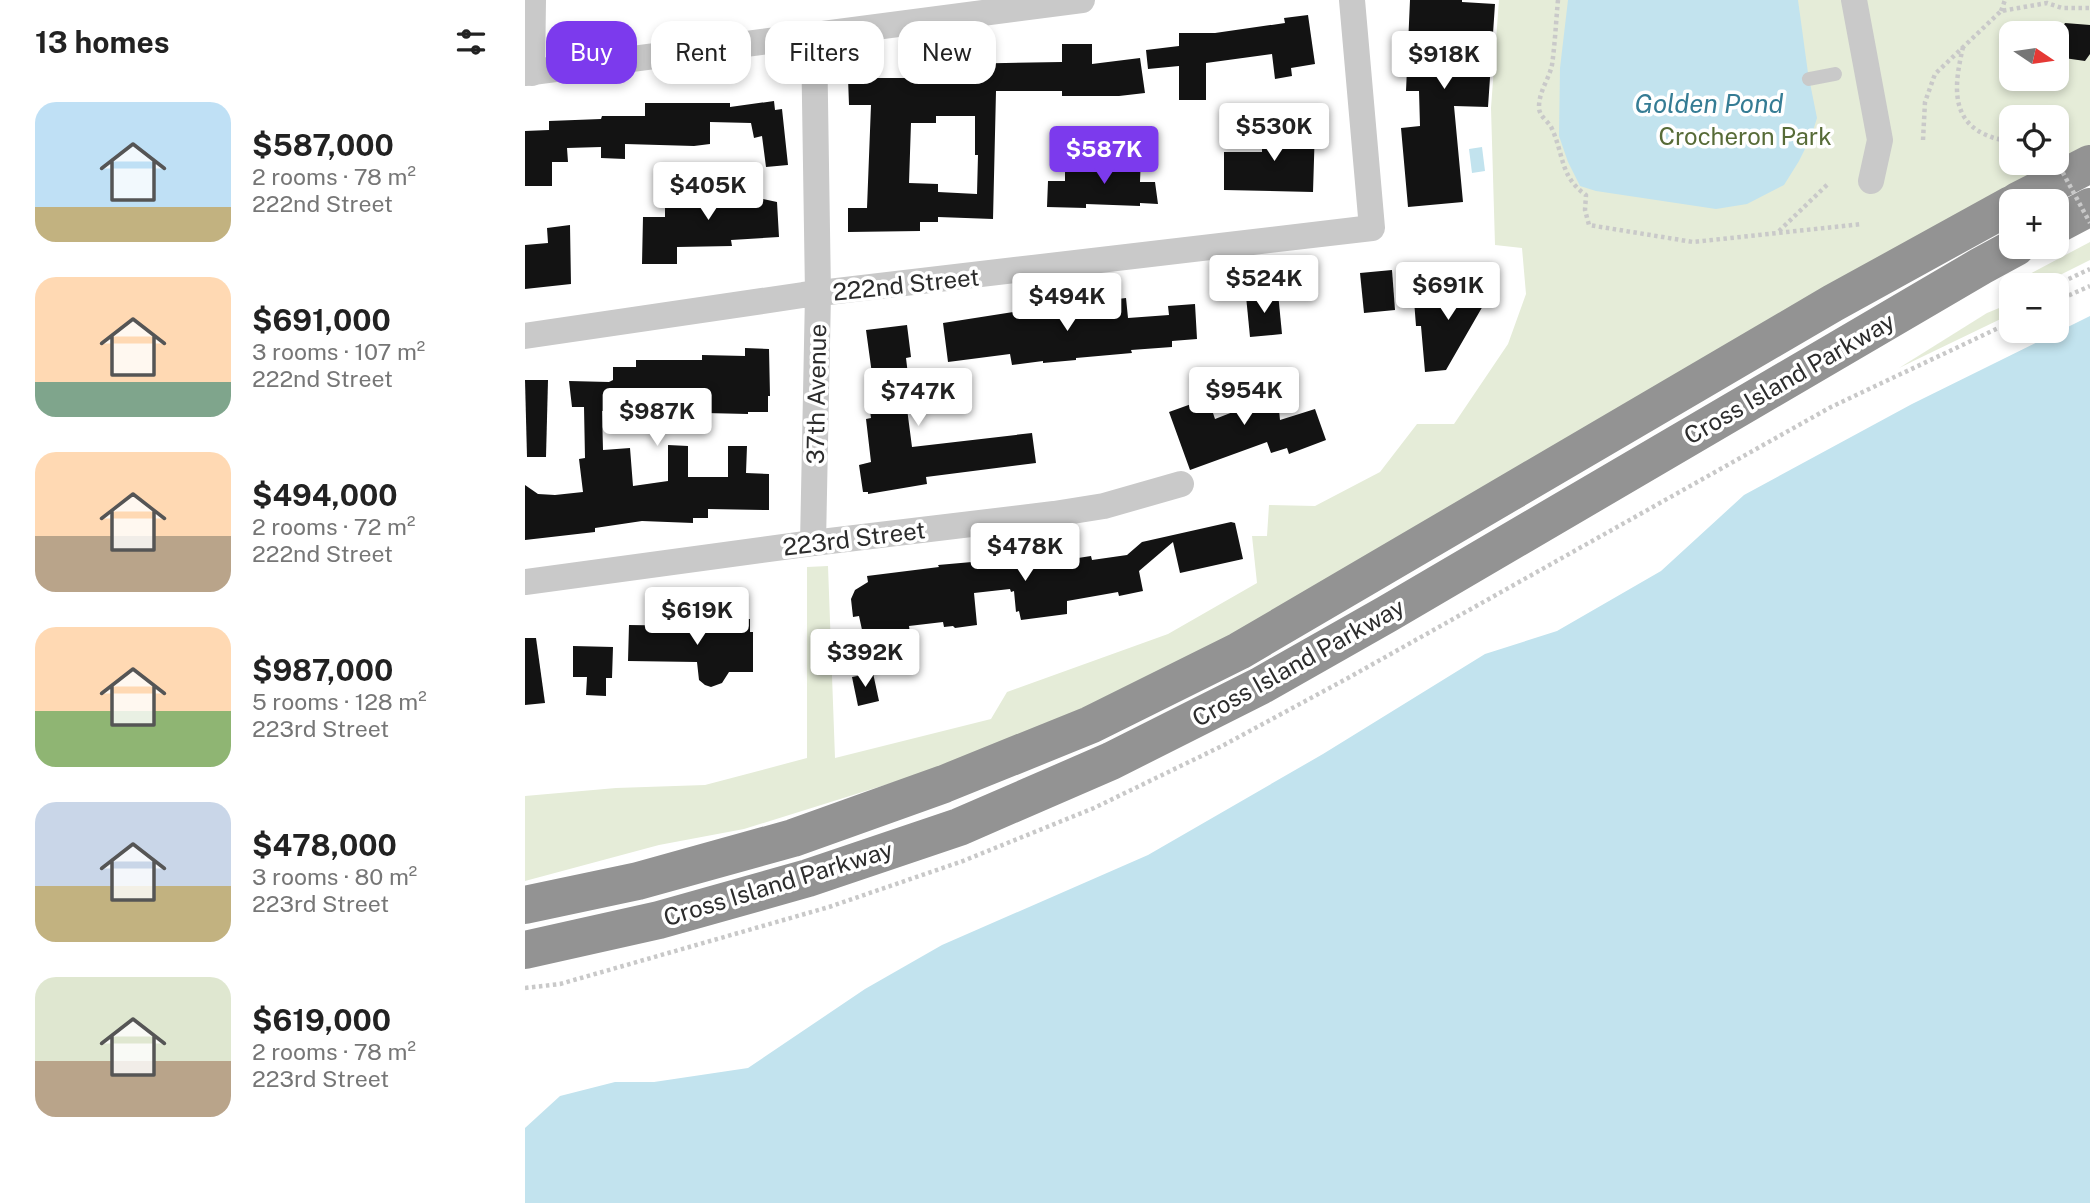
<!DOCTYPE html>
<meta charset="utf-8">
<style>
:root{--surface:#fff;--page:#f2f2f2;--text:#222;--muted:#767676;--accent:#7c3aed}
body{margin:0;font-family:"Public Sans",sans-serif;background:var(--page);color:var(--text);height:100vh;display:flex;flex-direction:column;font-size:26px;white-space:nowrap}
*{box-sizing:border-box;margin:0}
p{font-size:23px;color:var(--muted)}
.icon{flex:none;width:38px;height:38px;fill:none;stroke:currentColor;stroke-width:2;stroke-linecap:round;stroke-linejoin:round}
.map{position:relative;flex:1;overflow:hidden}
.sheet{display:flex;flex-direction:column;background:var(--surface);width:525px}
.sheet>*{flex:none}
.hud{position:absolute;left:21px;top:21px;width:665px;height:63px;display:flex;gap:14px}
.needle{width:46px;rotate:103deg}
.controls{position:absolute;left:1474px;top:21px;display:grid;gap:14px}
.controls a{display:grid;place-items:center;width:70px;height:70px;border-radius:14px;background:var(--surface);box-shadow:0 4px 10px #0003;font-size:35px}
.price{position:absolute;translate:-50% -60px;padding:0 16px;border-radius:7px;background:#fff;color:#222;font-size:23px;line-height:46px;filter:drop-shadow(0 2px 4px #0008)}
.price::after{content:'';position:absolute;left:50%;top:42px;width:21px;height:16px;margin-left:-10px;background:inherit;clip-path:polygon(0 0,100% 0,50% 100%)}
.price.selected{background:var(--accent);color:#fff}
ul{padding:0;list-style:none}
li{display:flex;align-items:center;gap:21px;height:175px;padding:0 35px}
li span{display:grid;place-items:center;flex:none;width:196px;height:140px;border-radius:21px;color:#555}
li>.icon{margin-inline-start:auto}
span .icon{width:84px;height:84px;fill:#fffc;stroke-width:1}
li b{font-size:30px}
h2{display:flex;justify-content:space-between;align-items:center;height:84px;padding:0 35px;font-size:30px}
.chip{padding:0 24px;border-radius:21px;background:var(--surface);box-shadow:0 4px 10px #0003;font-size:24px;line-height:63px}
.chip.selected{background:var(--accent);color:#fff}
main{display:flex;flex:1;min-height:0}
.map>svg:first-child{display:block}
</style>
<main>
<section class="sheet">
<h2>13 homes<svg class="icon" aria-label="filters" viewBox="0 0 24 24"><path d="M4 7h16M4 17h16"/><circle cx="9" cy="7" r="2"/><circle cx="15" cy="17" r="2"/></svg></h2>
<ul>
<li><span style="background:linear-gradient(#bfe0f5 75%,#c2b280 0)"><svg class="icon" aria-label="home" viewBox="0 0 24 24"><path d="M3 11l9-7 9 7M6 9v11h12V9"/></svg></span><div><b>$587,000</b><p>2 rooms · 78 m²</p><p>222nd Street</p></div></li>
<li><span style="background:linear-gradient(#ffd9b3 75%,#7fa58c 0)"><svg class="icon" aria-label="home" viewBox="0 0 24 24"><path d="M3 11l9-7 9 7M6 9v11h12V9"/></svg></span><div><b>$691,000</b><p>3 rooms · 107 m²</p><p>222nd Street</p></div></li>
<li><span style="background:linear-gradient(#ffd9b3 60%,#b9a48a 0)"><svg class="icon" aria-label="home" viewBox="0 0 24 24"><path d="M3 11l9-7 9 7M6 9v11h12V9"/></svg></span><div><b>$494,000</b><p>2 rooms · 72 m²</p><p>222nd Street</p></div></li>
<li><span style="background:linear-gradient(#ffd9b3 60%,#8fb573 0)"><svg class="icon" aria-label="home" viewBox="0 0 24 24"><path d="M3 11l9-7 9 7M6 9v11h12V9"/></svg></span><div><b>$987,000</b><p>5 rooms · 128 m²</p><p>223rd Street</p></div></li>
<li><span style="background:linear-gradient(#c9d6e8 60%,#c2b280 0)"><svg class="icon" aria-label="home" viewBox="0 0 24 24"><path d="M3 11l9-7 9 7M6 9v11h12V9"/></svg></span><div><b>$478,000</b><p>3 rooms · 80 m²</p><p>223rd Street</p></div></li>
<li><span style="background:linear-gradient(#dfe7d0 60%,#b9a48a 0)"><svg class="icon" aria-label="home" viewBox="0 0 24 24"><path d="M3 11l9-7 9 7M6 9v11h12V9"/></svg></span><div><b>$619,000</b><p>2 rooms · 78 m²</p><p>223rd Street</p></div></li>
</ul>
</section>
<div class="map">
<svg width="1565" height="1203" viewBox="0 0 1565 1203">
<rect width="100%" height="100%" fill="#fff"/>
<g fill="#e5ecd8" fill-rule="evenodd">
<path d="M 974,0 L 1565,0 L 1565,151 L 1543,162 L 1535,147 L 1531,148 L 1531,117 L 1486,117 L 1486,163 L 1519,163 L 1517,176 L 714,636 L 459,754 L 219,829 L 134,845 L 0,881 L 0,796 L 91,788 L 180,785 L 282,758 L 282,567 L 303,566 L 310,758 L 466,719 L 482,692 L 643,634 L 732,583 L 727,536 L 742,536 L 744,505 L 790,506 L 855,472 L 892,424 L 929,424 L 983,344 L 1001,294 L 997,248 L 970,245 L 966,108 ZM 1486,33 L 1531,33 L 1531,79 L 1486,79 Z"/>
<path d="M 1565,242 L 1565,260 L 1517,284 L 1497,278 Z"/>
<path d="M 1479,306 L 1486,307 L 1486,314 L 1374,368 L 1462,313 Z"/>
</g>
<g fill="#c2e3ee">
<path d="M 1043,0 L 1273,0 L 1283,73 L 1292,118 L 1286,137 L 1274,161 L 1259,185 L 1222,204 L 1191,209 L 1071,191 L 1055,186 L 1043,162 L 1034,136 L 1035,68 Z"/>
<path d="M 614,130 L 614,146 L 585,147 L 585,131 Z"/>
<path d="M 957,147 L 960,171 L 947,173 L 944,149 Z"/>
<path d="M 1565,316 L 1565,1203 L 0,1203 L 0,1128 L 35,1096 L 90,1082 L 129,1082 L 223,1068 L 340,989 L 417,945 L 623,855 L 798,754 L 960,654 L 1032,631 L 1136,571 L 1219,495 L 1387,404 Z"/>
</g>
<g fill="#131313" fill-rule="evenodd">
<path d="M 885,0 L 937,0 L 937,2 L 970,4 L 963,107 L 929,106 L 938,202 L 883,207 L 876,128 L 895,126 L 894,91 L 881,91 Z"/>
<path d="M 783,15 L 790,64 L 766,68 L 767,76 L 750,79 L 747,54 L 681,63 L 681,100 L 654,100 L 654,66 L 623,69 L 621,50 L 654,46 L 654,33 L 690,33 L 760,23 L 759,18 Z"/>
<path d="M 1540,23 L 1565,25 L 1565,54 L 1560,61 L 1539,58 L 1531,44 L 1531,38 Z"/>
<path d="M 537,44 L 567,44 L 567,64 L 615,58 L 620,93 L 594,96 L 537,96 L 537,91 L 471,91 L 468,219 L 413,217 L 413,222 L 395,222 L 395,231 L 323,232 L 323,208 L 342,208 L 346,105 L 324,105 L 323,78 L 383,78 L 383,68 L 429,69 L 429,64 L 537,62 ZM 411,116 L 450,116 L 450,155 L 453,155 L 452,194 L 413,192 L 413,184 L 384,183 L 386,123 L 411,123 Z"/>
<path d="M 249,101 L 250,110 L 257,109 L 263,165 L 241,167 L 237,136 L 229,138 L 226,123 L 185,122 L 185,144 L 169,146 L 100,144 L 100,159 L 76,158 L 76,147 L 42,148 L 43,162 L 27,162 L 27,186 L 0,186 L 0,131 L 24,130 L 24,121 L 76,119 L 77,116 L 120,116 L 120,103 L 205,103 L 205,107 Z"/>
<path d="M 737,126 L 790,127 L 788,192 L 699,190 L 699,152 L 737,152 Z"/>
<path d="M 588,154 L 616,154 L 615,182 L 630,182 L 633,204 L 615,203 L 615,206 L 561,204 L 561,208 L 522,207 L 523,181 L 540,181 L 540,171 L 588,172 Z"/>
<path d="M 235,170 L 238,199 L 252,202 L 254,237 L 206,240 L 207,246 L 152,247 L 152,264 L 117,264 L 118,217 L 140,217 L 140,189 L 161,187 L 161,204 L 219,202 L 216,173 Z"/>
<path d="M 45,225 L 46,284 L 0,289 L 0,245 L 23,243 L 22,228 Z"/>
<path d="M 867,270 L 870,310 L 839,313 L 835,273 Z"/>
<path d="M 957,279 L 959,304 L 921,370 L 900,372 L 896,326 L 891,326 L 889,300 L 930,296 L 929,281 Z"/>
<path d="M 753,293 L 757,334 L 725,337 L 721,296 Z"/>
<path d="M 601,298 L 603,318 L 644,315 L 643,306 L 670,304 L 672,339 L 647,341 L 647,347 L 606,350 L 607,353 L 551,358 L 551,360 L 518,363 L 518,361 L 487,365 L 485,354 L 423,362 L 418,323 L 508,309 Z"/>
<path d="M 382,325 L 386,357 L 381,358 L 386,400 L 381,401 L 387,447 L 507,433 L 511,463 L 401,477 L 402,484 L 343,494 L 343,492 L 338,492 L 334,465 L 346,462 L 341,419 L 346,418 L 340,375 L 347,374 L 341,330 Z"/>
<path d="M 220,348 L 244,349 L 245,396 L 243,396 L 243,412 L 223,412 L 223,414 L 180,413 L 180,402 L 138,401 L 138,412 L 77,411 L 78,450 L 105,448 L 108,486 L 143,481 L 143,445 L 163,446 L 163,477 L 203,477 L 203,446 L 222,446 L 221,473 L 244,474 L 244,510 L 183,509 L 183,518 L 168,518 L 168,523 L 117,521 L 70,528 L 70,532 L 0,540 L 0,485 L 13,494 L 30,495 L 58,492 L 54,459 L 60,458 L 59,407 L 47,407 L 44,381 L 84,382 L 88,380 L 88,367 L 111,367 L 111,360 L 177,360 L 177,355 L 220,356 Z"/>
<path d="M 750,370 L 755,420 L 790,409 L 801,440 L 764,454 L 762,448 L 746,453 L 742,442 L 665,470 L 644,412 L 683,398 L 690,419 L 731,403 L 728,372 Z"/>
<path d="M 0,380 L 23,380 L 21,457 L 2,457 Z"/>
<path d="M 706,522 L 710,523 L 718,559 L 655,573 L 648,542 L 614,571 L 618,591 L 594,596 L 593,592 L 542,601 L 542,614 L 496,620 L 494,611 L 491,612 L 489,591 L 486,592 L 485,589 L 449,593 L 452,625 L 430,628 L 428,626 L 419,627 L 418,622 L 384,626 L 385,634 L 339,639 L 334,616 L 328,617 L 326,599 L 330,590 L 343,582 L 342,576 L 414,567 L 413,565 L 447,562 L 447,565 L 498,559 L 508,549 L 524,556 L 539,554 L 540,560 L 566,556 L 567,560 L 602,555 L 617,542 Z"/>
<path d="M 172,618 L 225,619 L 225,632 L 228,632 L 228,672 L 204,672 L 197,683 L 186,687 L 180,685 L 174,680 L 172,662 L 103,661 L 104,625 L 172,626 Z"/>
<path d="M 0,638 L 11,638 L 20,703 L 0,705 Z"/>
<path d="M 48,646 L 88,647 L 87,678 L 81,678 L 81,696 L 61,695 L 62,677 L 48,677 Z"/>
<path d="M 348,673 L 354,701 L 333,706 L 327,677 Z"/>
</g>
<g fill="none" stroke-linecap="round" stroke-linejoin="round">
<g stroke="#c9c9c9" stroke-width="4.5" stroke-dasharray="3.5 3.5" stroke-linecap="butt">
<path d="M 1033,0 C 1031,21 1030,44 1027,65 C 1024,79 1014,91 1014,107 C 1014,117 1024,121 1027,129 C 1039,155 1035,177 1061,195 L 1060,210 L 1064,225 L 1168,242 L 1337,224"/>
<path d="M 1476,11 L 1480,0"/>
<path d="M 1438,47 C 1431,78 1423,117 1459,134 C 1468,138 1476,141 1486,139"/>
<path d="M 1398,140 L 1400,102 L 1410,74 L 1476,11 L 1522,3 L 1537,8 L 1565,8"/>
<path d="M 1254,231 L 1304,183"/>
<path d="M 1531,285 L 1565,269"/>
<path d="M 1531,301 L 1565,286"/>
<path d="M 0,988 L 35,984 L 304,907 L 438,861 L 569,808 L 697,746 L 823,678 L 1306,407 L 1486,322"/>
</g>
<path stroke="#c9c9c9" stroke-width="14" d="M 1284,79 L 1310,74"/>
<g stroke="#c9c9c9" stroke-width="26">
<path d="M 1329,0 L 1355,140 L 1346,181"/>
<path d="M 0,73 L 557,0"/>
<path d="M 7,73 L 8,0"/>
<path d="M 0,336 L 278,295 L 847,228 L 827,0"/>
<path d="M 288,543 L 293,294 L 289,36"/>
<path d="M 0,582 L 288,543 L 529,514 L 579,506 L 656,484"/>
</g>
<g stroke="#939393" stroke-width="38">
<path d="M 1493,201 L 1565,164"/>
<path d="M 1531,225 L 1565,207"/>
<path d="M 0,905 L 113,881 L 268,838 L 419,784 L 565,725 L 714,651 L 1308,303 L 1486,205"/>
<path d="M 0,950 L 134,920 L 283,878 L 434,827 L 586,761 L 735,686 L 862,614 L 1456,266 L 1491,247"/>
</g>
<path stroke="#c9c9c9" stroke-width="4.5" stroke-dasharray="3.5 3.5" stroke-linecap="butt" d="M 1531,160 L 1565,223"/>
</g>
<g text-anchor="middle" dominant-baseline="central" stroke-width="7" stroke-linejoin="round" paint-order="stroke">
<g font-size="24" fill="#576b37" stroke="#fff">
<text x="1220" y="136">Crocheron Park</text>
</g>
<g font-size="24" fill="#2c2c2c" stroke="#fff">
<text transform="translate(381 284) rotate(-6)">222nd Street</text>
<text transform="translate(1264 378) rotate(-30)">Cross Island Parkway</text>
<text transform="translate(291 394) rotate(-89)">37th Avenue</text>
<text transform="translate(329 538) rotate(-7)">223rd Street</text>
<text transform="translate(773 662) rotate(-29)">Cross Island Parkway</text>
<text transform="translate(253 883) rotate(-17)">Cross Island Parkway</text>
</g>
<g font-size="26" font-style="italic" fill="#357c94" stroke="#fff">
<text x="1184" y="103">Golden Pond</text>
</g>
</g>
</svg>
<div class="controls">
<a><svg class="needle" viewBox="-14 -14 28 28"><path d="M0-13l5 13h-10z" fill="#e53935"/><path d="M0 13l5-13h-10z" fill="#767676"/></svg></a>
<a><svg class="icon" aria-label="locate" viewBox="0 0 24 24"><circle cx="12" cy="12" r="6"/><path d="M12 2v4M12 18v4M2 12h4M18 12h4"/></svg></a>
<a>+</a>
<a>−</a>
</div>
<b class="price" style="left:919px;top:91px">$918K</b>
<b class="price" style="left:749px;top:163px">$530K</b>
<b class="price selected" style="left:579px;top:186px">$587K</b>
<b class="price" style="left:183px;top:222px">$405K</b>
<b class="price" style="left:739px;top:315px">$524K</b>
<b class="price" style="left:923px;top:322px">$691K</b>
<b class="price" style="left:542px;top:333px">$494K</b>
<b class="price" style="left:719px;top:427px">$954K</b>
<b class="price" style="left:393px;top:428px">$747K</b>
<b class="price" style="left:132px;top:448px">$987K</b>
<b class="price" style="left:500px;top:583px">$478K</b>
<b class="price" style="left:172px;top:647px">$619K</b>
<b class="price" style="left:340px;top:689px">$392K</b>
<div class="hud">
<a class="chip selected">Buy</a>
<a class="chip">Rent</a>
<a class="chip">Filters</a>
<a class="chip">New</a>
</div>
</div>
</main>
